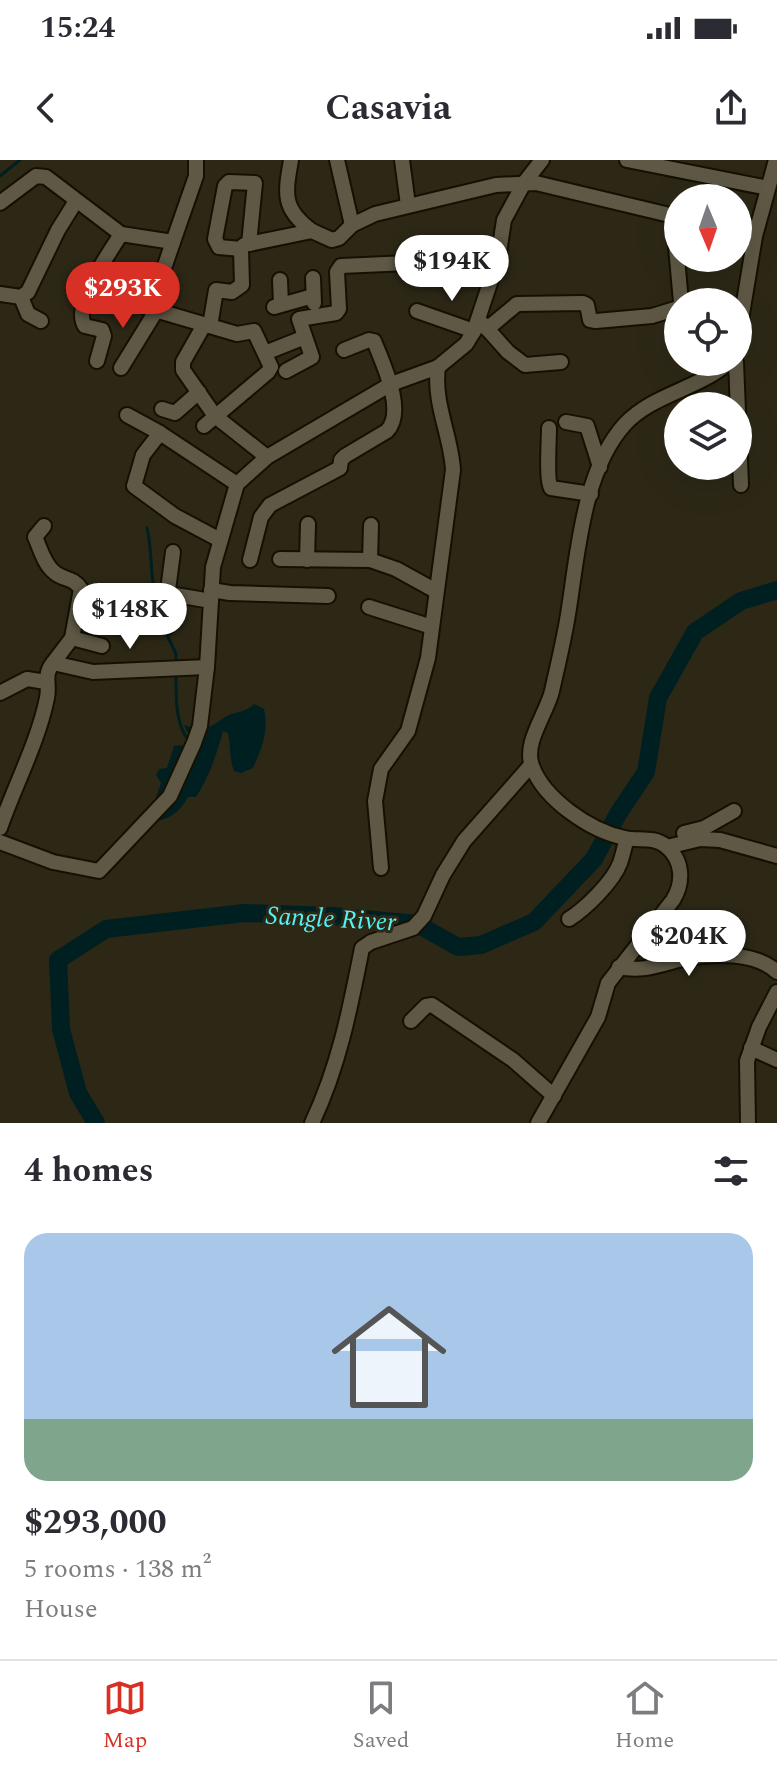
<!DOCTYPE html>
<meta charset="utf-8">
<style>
:root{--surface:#fff;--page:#f2f2f3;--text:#2b2b33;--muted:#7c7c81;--line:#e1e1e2;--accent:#d93025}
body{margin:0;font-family:Spectral,serif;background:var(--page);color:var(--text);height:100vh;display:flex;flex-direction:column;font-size:30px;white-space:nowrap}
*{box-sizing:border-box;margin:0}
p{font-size:26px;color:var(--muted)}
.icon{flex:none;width:44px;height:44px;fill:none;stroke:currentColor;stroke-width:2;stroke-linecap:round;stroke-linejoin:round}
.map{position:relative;height:963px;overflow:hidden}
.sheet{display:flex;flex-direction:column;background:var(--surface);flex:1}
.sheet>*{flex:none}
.needle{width:52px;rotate:178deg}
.buttons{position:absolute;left:664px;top:24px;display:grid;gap:16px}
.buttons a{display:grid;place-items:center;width:88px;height:88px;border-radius:50%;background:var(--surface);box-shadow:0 8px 32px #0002;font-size:40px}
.price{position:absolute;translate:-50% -68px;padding:0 18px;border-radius:28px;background:#fff;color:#222;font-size:26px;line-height:52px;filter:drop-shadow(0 2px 4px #0008)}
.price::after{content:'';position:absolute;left:50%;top:48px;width:24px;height:18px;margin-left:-12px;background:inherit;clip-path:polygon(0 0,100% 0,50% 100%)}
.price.current{background:var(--accent);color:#fff}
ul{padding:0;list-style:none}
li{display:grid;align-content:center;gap:16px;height:424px;padding:0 24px}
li+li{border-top:2px solid var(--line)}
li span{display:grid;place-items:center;height:248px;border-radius:24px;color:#555}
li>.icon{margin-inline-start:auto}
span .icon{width:144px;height:144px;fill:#fffc;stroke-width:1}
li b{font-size:34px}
h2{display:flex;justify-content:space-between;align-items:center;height:96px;padding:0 24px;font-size:34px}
.status{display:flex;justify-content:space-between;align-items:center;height:56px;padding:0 40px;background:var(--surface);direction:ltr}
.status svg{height:22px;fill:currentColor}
header{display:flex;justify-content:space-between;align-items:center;height:104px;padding:0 24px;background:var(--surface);font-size:36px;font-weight:700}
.tab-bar{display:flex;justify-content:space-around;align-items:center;height:112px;border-top:2px solid var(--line);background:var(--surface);font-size:22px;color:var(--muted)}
.tab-bar a{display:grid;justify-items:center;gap:4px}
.tab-bar .current{color:var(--accent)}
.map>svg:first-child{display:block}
</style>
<div class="status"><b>15:24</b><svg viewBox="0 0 49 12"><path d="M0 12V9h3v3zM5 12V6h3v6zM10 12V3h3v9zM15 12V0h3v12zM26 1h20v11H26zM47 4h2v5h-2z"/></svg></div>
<header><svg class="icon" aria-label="back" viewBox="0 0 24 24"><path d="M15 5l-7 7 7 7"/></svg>Casavia<svg class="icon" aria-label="share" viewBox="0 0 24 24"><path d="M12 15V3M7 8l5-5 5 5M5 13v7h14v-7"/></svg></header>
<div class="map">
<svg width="777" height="963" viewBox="0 0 777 963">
<rect width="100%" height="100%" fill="#2d2816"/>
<path fill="#001f20" d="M 254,544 L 264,549 C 269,571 262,588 253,608 L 241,613 L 234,611 C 229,599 231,586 228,573 L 223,571 C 217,594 209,617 196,637 L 188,637 C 181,650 171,659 156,661 L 147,654 L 152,649 L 161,623 L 156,615 L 159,609 L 167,608 L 174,586 L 184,585 L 191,580 L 184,565 C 203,572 210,568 225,557 C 235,551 246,553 254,544 Z"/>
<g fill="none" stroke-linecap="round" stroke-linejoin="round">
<g stroke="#001f20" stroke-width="3">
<path d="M 0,16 L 20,0"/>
<path d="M 147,368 C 152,388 150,408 154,428 C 156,437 160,445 162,454"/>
<path d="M 166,473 L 176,494 L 176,503"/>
<path d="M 176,515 C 176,538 175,561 188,580"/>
</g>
<path stroke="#001f20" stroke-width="18" d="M 96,963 L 78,933 L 61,869 L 58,800 L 106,769 L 244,753 L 332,756 L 417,764 L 458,787 L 481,785 L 534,762 L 594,699 L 618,654 L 646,612 L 658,538 L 695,472 L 741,441 L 777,430"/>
<g stroke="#151002" stroke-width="18">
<g id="minor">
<path d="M 291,0 C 285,34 282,49 312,71"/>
<path d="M 337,0 L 352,65"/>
<path d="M 402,0 L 408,45"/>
<path d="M 627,0 L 768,28"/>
<path d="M 0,43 L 36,16 L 46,17 L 121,74 L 173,82 L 196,16 L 196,0"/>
<path d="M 738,71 L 755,76"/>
<path d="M 173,82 L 159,123 L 146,133 L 145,147 L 237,174 L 254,171 L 271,207 L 268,212 L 204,266"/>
<path d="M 241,89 L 219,87 L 215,79 L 225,26 L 229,22 L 255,23 L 249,84"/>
<path d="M 313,118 L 314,143"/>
<path d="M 280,120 L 281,144"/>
<path d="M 0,134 L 21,137 L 28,132 L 58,70 L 76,41"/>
<path d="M 21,137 L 28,154 L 41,161"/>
<path d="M 274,147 L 313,136"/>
<path d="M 417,151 L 474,171"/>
<path d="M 483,164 L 508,192 L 525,205 L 561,202"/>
<path d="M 204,165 L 183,202 L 183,210 L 215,256 L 267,297"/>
<path d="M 210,166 L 216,130 L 232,132 L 242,125 L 241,89 L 244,85 L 312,71 L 332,80 L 339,78 L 352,65 L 375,54 L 496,25 L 536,23 L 678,57 L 675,76 L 681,142"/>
<path d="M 487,169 L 517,144 L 583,143 L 587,145 L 590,160 L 596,161 L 652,156 L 678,148"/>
<path d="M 738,178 L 755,76 L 776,0"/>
<path d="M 265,193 L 305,177"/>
<path d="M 97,201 L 104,176 L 102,170 L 85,166 C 71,145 109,94 121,74"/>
<path d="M 736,202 L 741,325"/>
<path d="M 121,208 L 156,151"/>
<path d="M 286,211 L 312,197 L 299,159 L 336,153 L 339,149 L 337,112 L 341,106 L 498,99"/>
<path d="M 162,249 L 175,253 L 199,232"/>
<path d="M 127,255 L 160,273 L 237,324"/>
<path d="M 566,262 L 587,266 L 600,307"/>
<path d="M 549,268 C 549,282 546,320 551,328 L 591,334"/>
<path d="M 160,273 L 143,295 L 134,326 L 175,356 L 220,380"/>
<path d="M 44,366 L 35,377 C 40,388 44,404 54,412 C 64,421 72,416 81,429 L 72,478 L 53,503"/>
<path d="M 173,392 L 168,430 L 170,434 L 211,441"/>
<path d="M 280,399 L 370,400 L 396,409 L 436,431"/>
<path d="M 250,400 L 261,357 L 270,345 L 340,308 L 341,300 L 345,296 L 387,271 C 406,251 383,204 374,181 L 369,180 L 344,190"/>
<path d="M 307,400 L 308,364"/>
<path d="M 370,400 L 371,365"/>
<path d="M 211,430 L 230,433 L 328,436"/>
<path d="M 369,447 L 432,467"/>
<path d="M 167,467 L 170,434"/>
<path d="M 72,478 L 102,486"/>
<path d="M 0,533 L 27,519 L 46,522"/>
<path d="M 0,668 C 15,625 38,582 47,538 C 50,524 43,515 53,503 L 93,512 L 207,507"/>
<path d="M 684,673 L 704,668 L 734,651"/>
<path d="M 0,682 L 53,702 L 99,711 L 170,636 L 194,583 L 200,566 L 207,507 L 213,407 L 237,324 L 267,297 L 391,224 L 438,207 L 466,184 L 474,171 L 498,99 L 504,60 L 524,23 L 542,0"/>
<path d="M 667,687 L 700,679 L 720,680 L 777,696"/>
<path d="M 381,708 L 375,641 L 381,609 L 408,571 L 428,498 L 453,310 C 451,275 433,243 438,207"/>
<path d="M 569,759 C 585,749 613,722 620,703 C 623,695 624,687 627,679"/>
<path d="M 619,807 C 643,813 664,803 687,798 C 714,793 756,792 777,812"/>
<path d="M 411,861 L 426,846 L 432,845 L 513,900 L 554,936"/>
<path d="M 751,888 L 777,900"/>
<path d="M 312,963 C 339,906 350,849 362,788 L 371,782 L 413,768 L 424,756 L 443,715 L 464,681 L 531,605"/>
<path d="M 538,963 L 598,857 L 608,823 L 673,740 C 684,722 683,700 666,686 C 653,676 639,681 625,678 C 590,671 544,639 532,606 C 523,583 547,553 552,531 C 558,504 565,476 569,448 C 578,390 584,309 625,264 C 653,234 699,229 729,202"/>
<path d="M 748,963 L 747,901 L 759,867 L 777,832"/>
</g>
</g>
<use href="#minor" stroke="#5e5845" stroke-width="14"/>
</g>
<g text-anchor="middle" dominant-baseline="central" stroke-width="6" stroke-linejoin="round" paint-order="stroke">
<g font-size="26" font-style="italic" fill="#53f2f5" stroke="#2d2816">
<text transform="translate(331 759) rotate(3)">Sangle River</text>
</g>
</g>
</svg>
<div class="buttons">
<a><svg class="needle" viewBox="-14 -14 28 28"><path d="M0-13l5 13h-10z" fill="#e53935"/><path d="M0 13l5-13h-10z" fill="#7c7c81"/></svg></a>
<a><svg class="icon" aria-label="locate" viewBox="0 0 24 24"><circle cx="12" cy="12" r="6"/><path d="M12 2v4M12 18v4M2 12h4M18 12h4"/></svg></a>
<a><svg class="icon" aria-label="layers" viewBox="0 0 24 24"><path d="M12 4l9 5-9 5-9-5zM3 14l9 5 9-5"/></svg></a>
</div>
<b class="price" style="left:452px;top:143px">$194K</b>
<b class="price current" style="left:123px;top:170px">$293K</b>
<b class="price" style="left:130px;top:491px">$148K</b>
<b class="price" style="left:689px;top:818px">$204K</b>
</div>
<section class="sheet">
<h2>4 homes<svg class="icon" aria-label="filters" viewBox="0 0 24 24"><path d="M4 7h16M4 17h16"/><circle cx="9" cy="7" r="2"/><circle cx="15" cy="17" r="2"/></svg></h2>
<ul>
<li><span style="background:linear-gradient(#a9c7e8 75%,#7fa58c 0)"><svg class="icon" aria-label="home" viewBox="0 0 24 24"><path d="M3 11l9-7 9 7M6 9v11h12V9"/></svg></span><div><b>$293,000</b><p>5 rooms · 138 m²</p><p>House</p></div></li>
</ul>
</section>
<nav class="tab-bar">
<a class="current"><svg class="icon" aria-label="map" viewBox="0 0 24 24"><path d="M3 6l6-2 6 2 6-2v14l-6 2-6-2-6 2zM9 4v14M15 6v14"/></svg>Map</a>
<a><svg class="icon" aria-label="saved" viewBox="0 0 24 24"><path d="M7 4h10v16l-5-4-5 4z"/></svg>Saved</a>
<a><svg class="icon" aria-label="home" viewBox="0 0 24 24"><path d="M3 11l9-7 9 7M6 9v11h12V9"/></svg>Home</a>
</nav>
